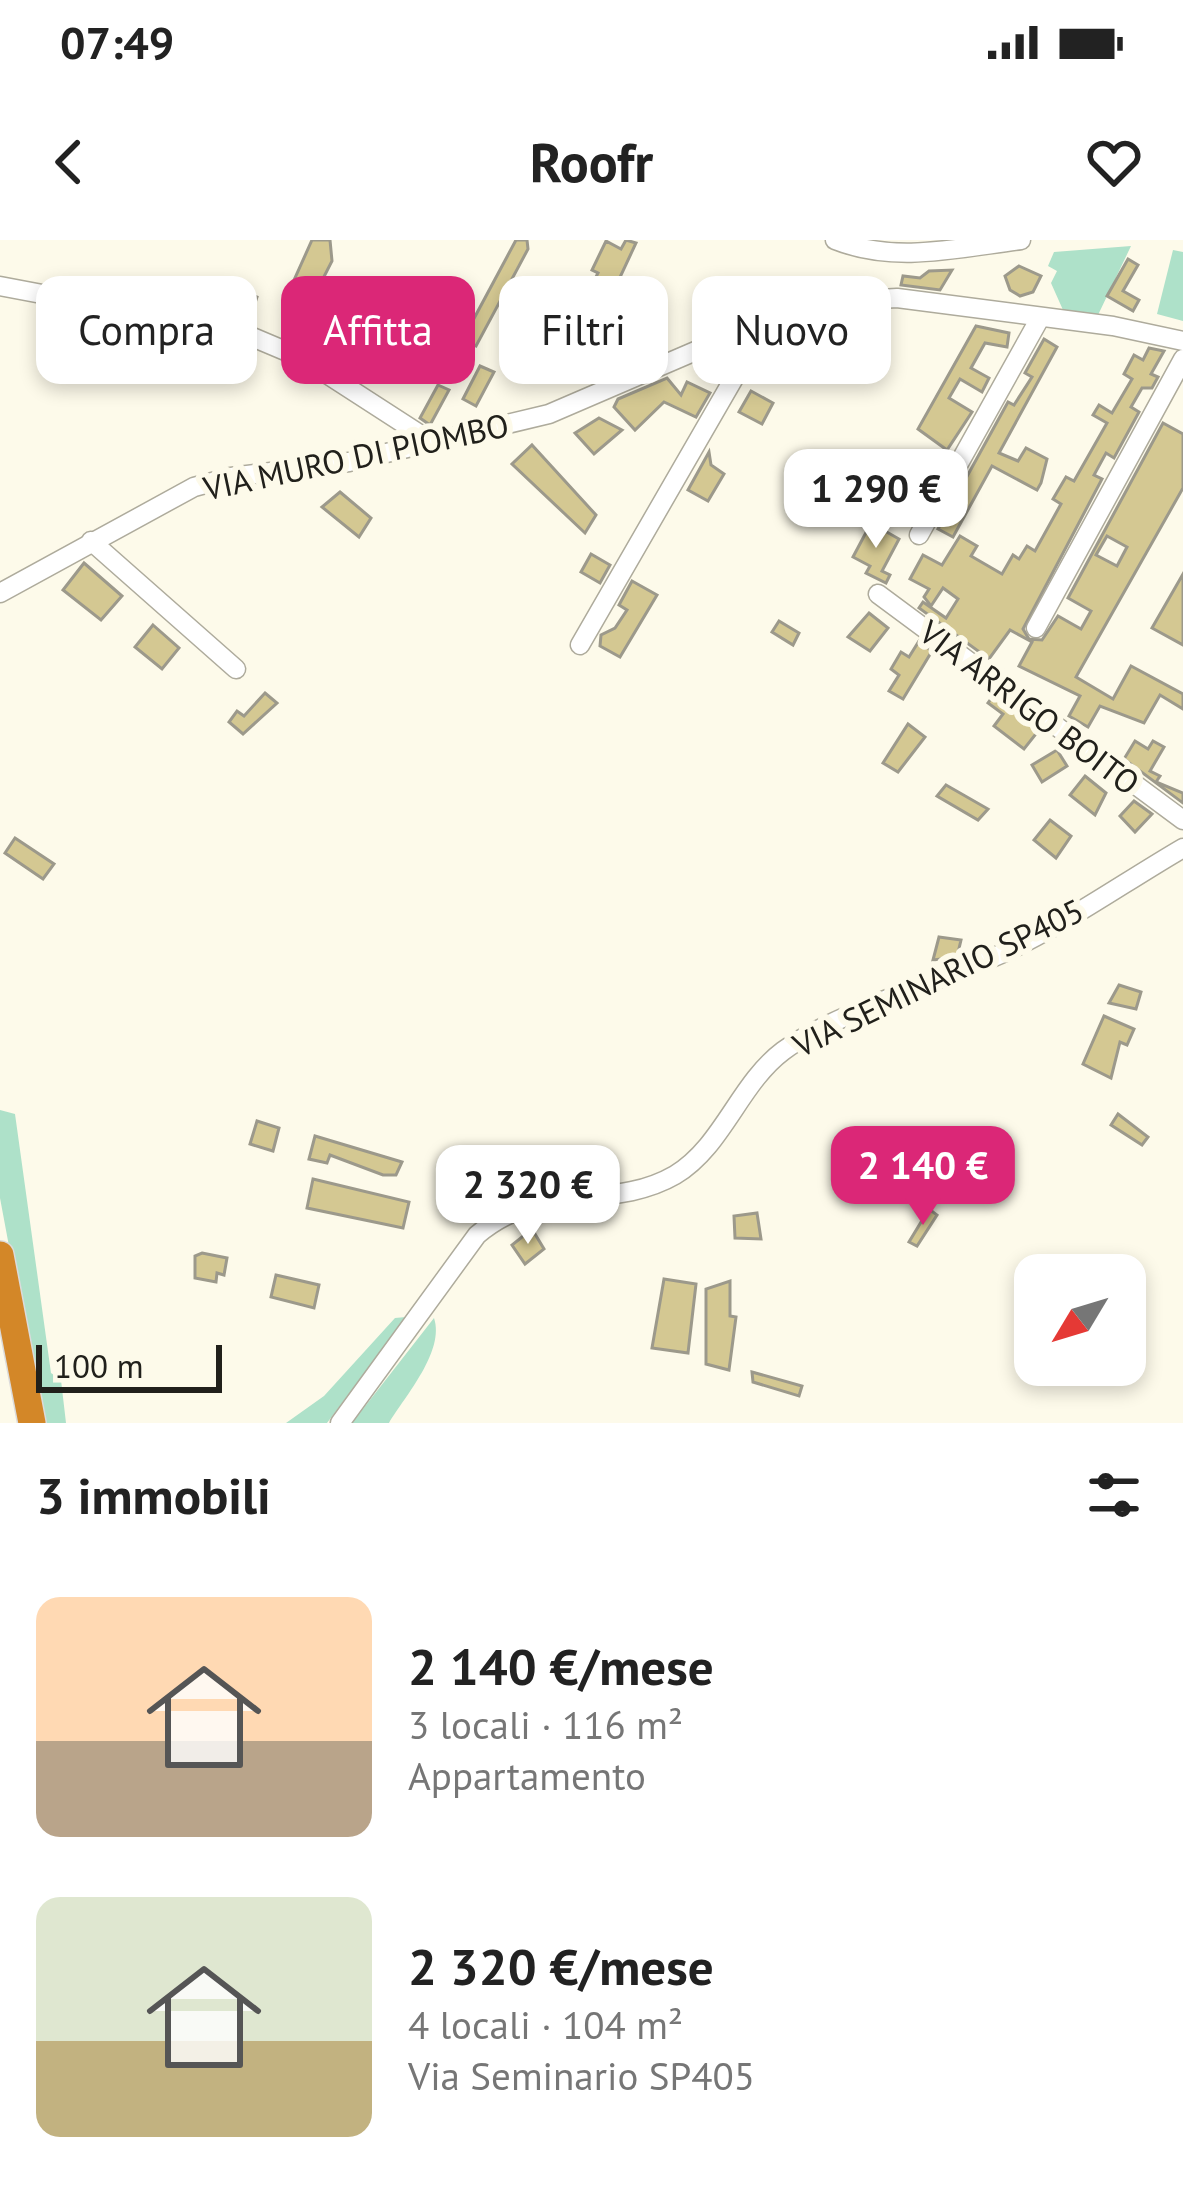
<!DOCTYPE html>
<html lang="it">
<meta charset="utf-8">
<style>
:root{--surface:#fff;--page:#f6f6f6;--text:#222;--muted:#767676;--accent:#db2777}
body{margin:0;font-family:"PT Sans",sans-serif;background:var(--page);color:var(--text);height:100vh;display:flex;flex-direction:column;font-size:45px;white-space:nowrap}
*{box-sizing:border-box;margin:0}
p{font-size:39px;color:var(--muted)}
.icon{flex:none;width:66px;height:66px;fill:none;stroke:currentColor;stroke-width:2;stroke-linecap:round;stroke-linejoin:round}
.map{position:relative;height:1183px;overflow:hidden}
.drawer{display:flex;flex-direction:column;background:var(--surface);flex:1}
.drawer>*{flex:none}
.top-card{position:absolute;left:36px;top:36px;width:1113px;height:108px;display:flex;gap:24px}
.needle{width:78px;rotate:232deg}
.tools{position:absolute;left:1014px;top:1014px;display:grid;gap:24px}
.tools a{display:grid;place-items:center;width:132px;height:132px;border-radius:24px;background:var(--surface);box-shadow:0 6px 18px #0003;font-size:60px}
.scale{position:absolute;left:36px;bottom:30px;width:186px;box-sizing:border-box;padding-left:12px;border:6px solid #21201b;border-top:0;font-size:33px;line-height:42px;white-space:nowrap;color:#21201b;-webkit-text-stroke:9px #fdfaea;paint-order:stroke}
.price{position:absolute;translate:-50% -102px;padding:0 27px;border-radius:24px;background:#fff;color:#222;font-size:39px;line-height:78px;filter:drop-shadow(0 3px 6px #0008)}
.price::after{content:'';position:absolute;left:50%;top:72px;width:36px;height:27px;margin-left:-18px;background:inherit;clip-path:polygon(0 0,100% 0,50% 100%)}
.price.selected{background:var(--accent);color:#fff}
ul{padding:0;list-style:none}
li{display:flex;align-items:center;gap:36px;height:300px;padding:0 36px}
li span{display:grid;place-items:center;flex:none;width:336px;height:240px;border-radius:24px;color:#555}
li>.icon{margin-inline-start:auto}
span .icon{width:144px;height:144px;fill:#fffc;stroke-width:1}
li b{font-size:51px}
h2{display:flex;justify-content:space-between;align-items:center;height:144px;padding:0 36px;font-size:51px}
.tag{padding:0 42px;border-radius:24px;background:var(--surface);box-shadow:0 6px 18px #0003;font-size:42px;line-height:108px}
.tag.selected{background:var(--accent);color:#fff}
.status{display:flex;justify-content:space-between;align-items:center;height:84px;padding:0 60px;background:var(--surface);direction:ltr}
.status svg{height:33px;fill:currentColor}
header{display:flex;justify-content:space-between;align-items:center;height:156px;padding:0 36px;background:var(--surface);font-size:54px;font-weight:700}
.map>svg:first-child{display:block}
</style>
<div class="status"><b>07:49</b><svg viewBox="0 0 49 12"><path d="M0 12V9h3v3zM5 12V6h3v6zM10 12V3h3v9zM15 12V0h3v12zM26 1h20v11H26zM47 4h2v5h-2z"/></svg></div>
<header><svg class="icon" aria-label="back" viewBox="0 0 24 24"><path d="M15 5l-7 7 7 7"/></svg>Roofr<svg class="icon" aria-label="heart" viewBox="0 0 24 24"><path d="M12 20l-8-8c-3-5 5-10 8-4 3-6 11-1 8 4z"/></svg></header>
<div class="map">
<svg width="1183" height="1183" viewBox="0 0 1183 1183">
<rect width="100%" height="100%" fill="#fdfaea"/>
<g fill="#aee1c9">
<path d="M 1131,6 L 1098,75 L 1063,70 L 1051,43 L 1057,31 L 1048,26 L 1054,12 Z"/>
<path d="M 1173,10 L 1183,12 L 1183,81 L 1157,74 Z"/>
<path d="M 0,870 L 15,874 L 51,1133 L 61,1140 L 66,1183 L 42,1183 L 0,958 Z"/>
<path d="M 406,1077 L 327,1183 L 286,1183 L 324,1156 L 395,1078 Z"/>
<path d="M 434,1078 C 445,1111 406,1155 389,1183 L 352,1183 Z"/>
</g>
<g fill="#d4c892" stroke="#9c998b" stroke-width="3" fill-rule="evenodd">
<path d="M 312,0 L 330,0 L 332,21 L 308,68 L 286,58 Z"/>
<path d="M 516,0 L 527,0 L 528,9 L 476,106 L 463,99 Z"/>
<path d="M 626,0 L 636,3 L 608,63 L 588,53 L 598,33 L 592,30 L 606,1 L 621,9 Z"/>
<path d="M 1128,19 L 1138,25 L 1123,51 L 1139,60 L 1133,71 L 1107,56 Z"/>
<path d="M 1019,26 L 1041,36 L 1033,52 L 1020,56 L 1010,50 L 1005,36 Z"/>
<path d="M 952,30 L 940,50 L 901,45 L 903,36 L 920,38 L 929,31 Z"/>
<path d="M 235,47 L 257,57 L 253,69 L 243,64 L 237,77 L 223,70 Z"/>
<path d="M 339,64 L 353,72 L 327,118 L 311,108 Z"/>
<path d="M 976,86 L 1009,93 L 1007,107 L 985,103 L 971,128 L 989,138 L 982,152 L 960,139 L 949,158 L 972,172 L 947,210 L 918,189 Z"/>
<path d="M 1044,99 L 1057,107 L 999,213 L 1018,221 L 1026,208 L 1047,219 L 1041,243 L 1037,250 L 992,226 L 953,297 L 938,289 L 1008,162 L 1014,165 L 1032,137 L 1025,133 Z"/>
<path d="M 1149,108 L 1164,111 L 1151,134 L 1158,137 L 1152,148 L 1142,148 L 1131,167 L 1139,172 L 1114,218 L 1106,213 L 1094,235 L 1102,239 L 1023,389 L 1029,399 L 1042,400 L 1058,376 L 1081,389 L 1091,371 L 1068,358 L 1163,183 L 1183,194 L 1183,248 L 1076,437 L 1113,459 L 1131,426 L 1183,454 L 1183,469 L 1160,455 L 1144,483 L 1100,466 L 1088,487 L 1069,476 L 1080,456 L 1019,426 L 1032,402 L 1010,390 L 989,419 L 919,368 L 923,362 L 946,378 L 958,359 L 943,348 L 931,366 L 924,357 L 929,349 L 910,339 L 923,315 L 942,325 L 960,296 L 977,306 L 971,316 L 1002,334 L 1013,315 L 1019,319 L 1027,306 L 1035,311 L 1061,264 L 1053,259 L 1066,237 L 1074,241 L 1107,183 L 1093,175 L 1099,165 L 1112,173 L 1132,139 L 1124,134 L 1134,115 L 1143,120 ZM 1107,296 L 1127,307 L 1117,326 L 1096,315 Z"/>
<path d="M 480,126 L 494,132 L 476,166 L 463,159 Z"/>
<path d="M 667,138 L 681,155 L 687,142 L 710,153 L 696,177 L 664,162 L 635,190 L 614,167 L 618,159 Z"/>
<path d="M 438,145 L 449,150 L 430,185 L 420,178 Z"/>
<path d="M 751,151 L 773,163 L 762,184 L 739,172 Z"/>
<path d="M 599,178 L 622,190 L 594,214 L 575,193 Z"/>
<path d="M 532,205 L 596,275 L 585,293 L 512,224 Z"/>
<path d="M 709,212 L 711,225 L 724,234 L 708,261 L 688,250 Z"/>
<path d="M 912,231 L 933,242 L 910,283 L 892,273 Z"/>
<path d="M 340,252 L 371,278 L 359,297 L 322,267 Z"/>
<path d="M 871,283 L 899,299 L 882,331 L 890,335 L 886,343 L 866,333 L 870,326 L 853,317 Z"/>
<path d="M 591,314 L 610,325 L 600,343 L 581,332 Z"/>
<path d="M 84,323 L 122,356 L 101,380 L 63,350 Z"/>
<path d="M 1183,334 L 1183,405 L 1152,388 Z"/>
<path d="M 632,341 L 657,355 L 620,417 L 600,406 L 601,395 L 615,388 L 627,370 L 619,365 Z"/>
<path d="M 869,373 L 888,388 L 870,411 L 848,397 Z"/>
<path d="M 779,381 L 799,393 L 793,405 L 772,392 Z"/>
<path d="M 153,385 L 179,408 L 162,429 L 135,407 Z"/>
<path d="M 919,401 L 932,411 L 903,459 L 889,451 L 899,435 L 891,429 L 901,412 L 909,417 Z"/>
<path d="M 265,453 L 277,463 L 243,494 L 229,482 L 237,471 L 244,476 Z"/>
<path d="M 993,456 L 1039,490 L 1024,509 L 994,486 L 1003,474 L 988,463 Z"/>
<path d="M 908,484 L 925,497 L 898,532 L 883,523 Z"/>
<path d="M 1135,501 L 1148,509 L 1153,501 L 1164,507 L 1150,531 L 1160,536 L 1156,542 L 1183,553 L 1183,563 L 1124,519 Z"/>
<path d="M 1057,510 L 1067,526 L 1042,542 L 1032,525 Z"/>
<path d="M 1085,536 L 1106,553 L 1095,575 L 1070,555 Z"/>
<path d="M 946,545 L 988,569 L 978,580 L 937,556 Z"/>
<path d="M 1134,561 L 1152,574 L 1135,592 L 1120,576 Z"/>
<path d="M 1050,580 L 1071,596 L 1056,618 L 1034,600 Z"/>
<path d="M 15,598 L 54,624 L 43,639 L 5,613 Z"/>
<path d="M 939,697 L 961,700 L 957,717 L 933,720 Z"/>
<path d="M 1119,745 L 1141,752 L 1136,769 L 1109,763 Z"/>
<path d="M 1104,776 L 1134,789 L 1127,805 L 1120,802 L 1111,838 L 1083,824 Z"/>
<path d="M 1118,874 L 1148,897 L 1142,905 L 1111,885 Z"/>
<path d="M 257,881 L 279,888 L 273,911 L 250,904 Z"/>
<path d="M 315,896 L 402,922 L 396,935 L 383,935 L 330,915 L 327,923 L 309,919 Z"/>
<path d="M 313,939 L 409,962 L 403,988 L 307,968 Z"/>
<path d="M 929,969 L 937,975 L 917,1006 L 909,1002 Z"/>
<path d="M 757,973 L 761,999 L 735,998 L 734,976 Z"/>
<path d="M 532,989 L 544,1009 L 525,1024 L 512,1005 Z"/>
<path d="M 202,1013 L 227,1018 L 224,1035 L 217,1033 L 216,1042 L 195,1038 L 195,1016 Z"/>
<path d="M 276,1035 L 319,1045 L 314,1068 L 271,1057 Z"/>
<path d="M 664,1039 L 696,1044 L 688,1113 L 652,1108 Z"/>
<path d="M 730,1041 L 730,1076 L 736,1077 L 729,1130 L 706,1124 L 706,1049 Z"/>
<path d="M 752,1132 L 802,1146 L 799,1156 L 753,1142 Z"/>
</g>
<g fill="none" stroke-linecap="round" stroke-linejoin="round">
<g stroke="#aeab9c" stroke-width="21">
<g id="minor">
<path d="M 835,0 C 895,24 958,8 1021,0"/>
<path d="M 0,46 L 238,91 L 302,118 L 435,204"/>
<path d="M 919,295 L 1040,78"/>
<path d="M 91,301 L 236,429"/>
<path d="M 0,353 L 194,247 L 231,237 L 349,222 L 549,174 L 756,85 L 828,62 L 897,58 L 1113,86 L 1183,101"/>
<path d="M 878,354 L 1183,580"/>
<path d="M 1036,388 L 1183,119"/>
<path d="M 580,405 L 756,100 L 753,86"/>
<path d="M 340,1183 L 477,995 C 541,940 611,972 675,935 C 723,906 739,844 783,811 C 833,774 940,741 1001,714 C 1064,685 1123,643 1183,608"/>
</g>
</g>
<g stroke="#dbdbdb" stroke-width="30">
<path id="highway" d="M 0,1015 L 32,1183"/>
</g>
<use href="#minor" stroke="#fff" stroke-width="18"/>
<use href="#highway" stroke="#d38728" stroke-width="27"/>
</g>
<g text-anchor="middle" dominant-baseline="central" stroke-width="12" stroke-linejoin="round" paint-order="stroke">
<g font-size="33" fill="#21201b" stroke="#fdfaea">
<text transform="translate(356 216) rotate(-12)">VIA MURO DI PIOMBO</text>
<text transform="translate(1030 467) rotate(37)">VIA ARRIGO BOITO</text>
<text transform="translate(938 737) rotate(-26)">VIA SEMINARIO SP405</text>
</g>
</g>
</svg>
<div class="tools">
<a><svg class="needle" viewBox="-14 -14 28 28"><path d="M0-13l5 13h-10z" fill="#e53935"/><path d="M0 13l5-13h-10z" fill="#767676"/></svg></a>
</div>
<div class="scale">100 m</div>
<b class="price" style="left:876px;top:311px">1 290 €</b>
<b class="price selected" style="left:923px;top:988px">2 140 €</b>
<b class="price" style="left:528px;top:1007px">2 320 €</b>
<div class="top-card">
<a class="tag">Compra</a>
<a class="tag selected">Affitta</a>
<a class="tag">Filtri</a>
<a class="tag">Nuovo</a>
</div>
</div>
<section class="drawer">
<h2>3 immobili<svg class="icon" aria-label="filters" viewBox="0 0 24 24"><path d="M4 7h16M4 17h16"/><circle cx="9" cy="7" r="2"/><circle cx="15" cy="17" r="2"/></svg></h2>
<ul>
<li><span style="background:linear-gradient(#ffd9b3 60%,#b9a48a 0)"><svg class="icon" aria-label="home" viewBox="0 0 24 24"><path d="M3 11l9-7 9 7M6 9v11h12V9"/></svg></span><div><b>2 140 €/mese</b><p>3 locali · 116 m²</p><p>Appartamento</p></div></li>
<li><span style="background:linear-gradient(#dfe7d0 60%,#c2b280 0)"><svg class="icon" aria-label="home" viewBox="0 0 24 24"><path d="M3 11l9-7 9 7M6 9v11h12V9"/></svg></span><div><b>2 320 €/mese</b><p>4 locali · 104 m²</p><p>Via Seminario SP405</p></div></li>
</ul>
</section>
